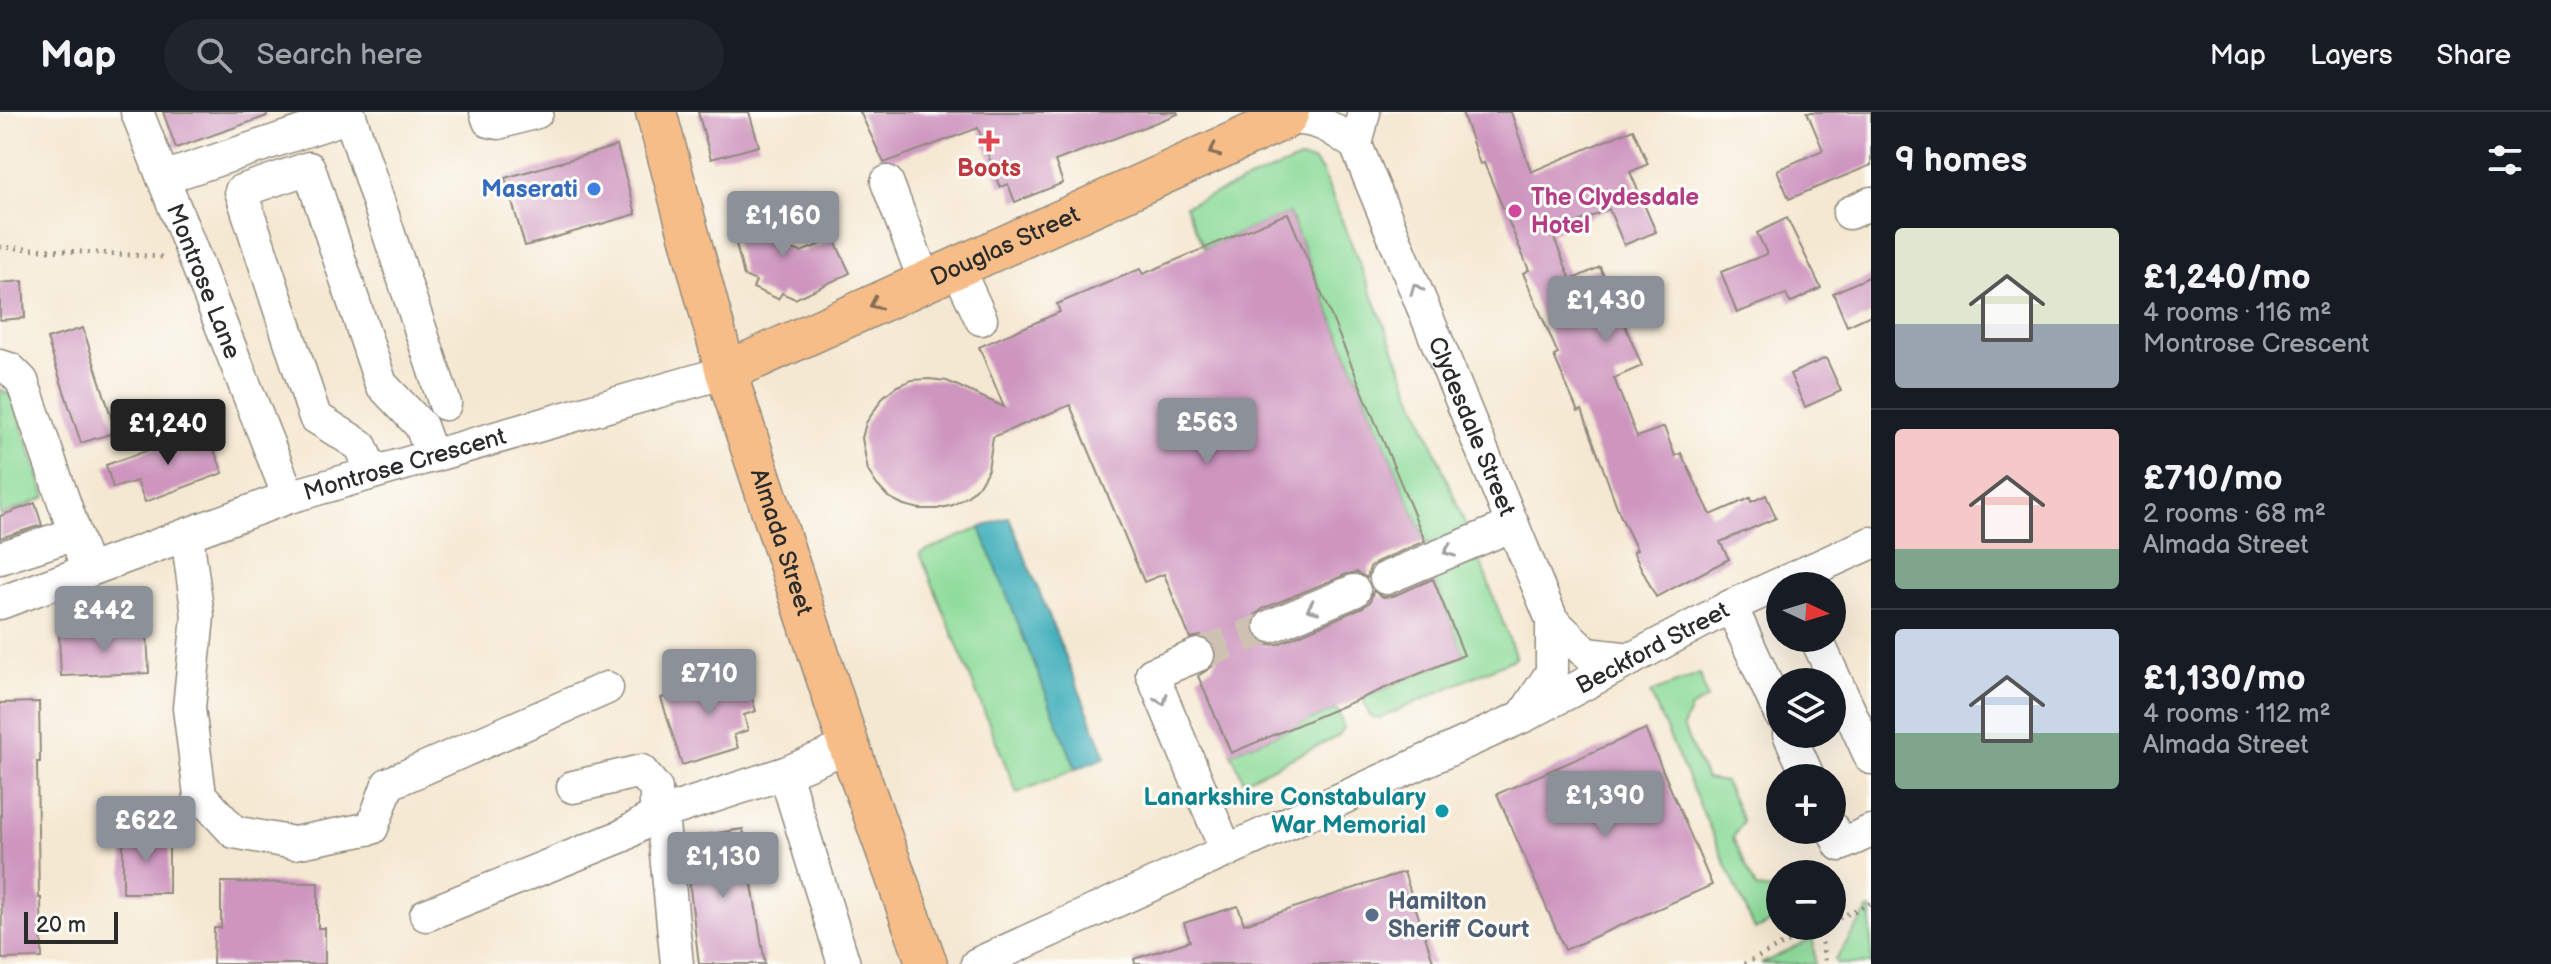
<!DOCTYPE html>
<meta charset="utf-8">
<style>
:root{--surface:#171b24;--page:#20242c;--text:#f1f3f6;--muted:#9ea1a6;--line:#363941;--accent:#8c9099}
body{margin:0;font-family:"Balsamiq Sans",sans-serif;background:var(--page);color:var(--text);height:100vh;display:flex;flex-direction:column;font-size:30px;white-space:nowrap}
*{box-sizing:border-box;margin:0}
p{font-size:26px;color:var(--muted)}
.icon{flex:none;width:44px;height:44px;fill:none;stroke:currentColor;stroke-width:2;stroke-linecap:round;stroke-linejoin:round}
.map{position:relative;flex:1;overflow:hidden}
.panel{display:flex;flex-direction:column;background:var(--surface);width:680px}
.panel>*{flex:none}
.needle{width:52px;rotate:94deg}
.tools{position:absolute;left:1766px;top:460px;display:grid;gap:16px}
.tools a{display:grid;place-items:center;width:80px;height:80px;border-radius:50%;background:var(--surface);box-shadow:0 8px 32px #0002;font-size:40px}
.scale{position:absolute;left:24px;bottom:20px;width:94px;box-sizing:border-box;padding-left:8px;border:4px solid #2b2b2b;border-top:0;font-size:22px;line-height:28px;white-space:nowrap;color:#2b2b2b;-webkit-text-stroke:6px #fdfcf7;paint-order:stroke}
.price{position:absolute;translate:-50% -68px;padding:0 18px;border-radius:8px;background:var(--accent);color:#fff;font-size:26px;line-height:52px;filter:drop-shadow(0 2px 4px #0008)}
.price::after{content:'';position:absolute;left:50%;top:48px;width:24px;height:18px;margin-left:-12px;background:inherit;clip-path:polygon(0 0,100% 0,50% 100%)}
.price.current{background:#222;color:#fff}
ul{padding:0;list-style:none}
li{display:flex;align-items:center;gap:24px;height:200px;padding:0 24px}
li+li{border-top:2px solid var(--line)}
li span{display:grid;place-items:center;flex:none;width:224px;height:160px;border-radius:8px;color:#555}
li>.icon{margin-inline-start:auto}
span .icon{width:96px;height:96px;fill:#fffc;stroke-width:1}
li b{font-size:34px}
h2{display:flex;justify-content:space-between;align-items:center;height:96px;padding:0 24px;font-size:34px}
header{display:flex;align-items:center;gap:48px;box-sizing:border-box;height:112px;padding:0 40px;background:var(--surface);border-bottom:2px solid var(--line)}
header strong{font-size:38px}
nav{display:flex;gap:44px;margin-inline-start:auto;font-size:28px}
.search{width:560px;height:72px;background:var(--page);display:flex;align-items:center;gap:20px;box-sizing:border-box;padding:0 28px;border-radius:44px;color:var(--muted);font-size:30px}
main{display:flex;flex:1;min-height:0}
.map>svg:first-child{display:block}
</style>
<header>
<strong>Map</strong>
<div class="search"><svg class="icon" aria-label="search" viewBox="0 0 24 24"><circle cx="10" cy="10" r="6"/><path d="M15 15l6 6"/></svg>Search here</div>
<nav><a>Map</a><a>Layers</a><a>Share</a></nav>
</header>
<main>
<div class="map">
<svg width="1871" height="852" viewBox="0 0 1871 852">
<rect width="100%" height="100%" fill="#fdfcf7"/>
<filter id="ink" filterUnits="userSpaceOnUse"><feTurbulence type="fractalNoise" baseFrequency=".0125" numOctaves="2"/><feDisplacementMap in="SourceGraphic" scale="16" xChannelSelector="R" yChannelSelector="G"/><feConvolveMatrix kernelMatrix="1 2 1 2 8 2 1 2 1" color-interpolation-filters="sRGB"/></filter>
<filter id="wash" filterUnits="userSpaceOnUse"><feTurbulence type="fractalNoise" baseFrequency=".006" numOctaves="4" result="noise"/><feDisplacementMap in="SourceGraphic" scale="32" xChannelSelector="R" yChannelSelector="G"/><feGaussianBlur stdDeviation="1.8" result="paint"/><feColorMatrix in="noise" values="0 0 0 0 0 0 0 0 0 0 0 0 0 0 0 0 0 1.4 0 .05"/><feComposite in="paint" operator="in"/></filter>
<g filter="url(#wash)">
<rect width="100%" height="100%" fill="#f5e8d2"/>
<g fill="#8ddb9a" stroke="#5c8362" stroke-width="2">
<path d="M 1300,47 L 1313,49 L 1322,59 L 1467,417 L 1427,433 L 1289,101 L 1204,136 L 1185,94 Z"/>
<path d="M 0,277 L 12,284 L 46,385 L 0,404 Z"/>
<path d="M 980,416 L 1076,657 L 1017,681 L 920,441 Z"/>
<path d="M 1476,437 L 1516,546 L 1381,606 L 1371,605 L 1362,586 L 1464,543 L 1429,456 Z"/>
<path d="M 1700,562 L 1707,587 L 1691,596 L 1683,615 L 1706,667 L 1725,670 L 1743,709 L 1733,726 L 1756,776 L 1780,779 L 1780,806 L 1755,818 L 1650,581 Z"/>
<path d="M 1337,597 L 1344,616 L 1339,624 L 1244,669 L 1231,641 Z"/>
<path d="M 1871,797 L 1871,852 L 1837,852 L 1835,848 L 1867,799 Z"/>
<path d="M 1813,826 L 1815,852 L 1761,852 Z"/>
</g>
<path fill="#3fafbb" stroke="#356d73" stroke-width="2" d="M 1009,405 L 1106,645 L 1076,657 L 980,416 Z"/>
<g id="blocks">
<g fill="#ce95bf">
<path d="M 163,0 L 266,0 L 267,4 L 176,36 Z"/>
<path d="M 698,0 L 749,0 L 759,34 L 711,47 Z"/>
<path d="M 860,0 L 1177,0 L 1178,2 L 1055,49 L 1063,71 L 1015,90 L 1008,72 L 1000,75 L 978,16 L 884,51 Z"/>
<path d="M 1462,0 L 1511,0 L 1531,60 L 1633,17 L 1648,52 L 1630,60 L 1656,120 L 1624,133 L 1609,97 L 1552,121 L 1571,168 L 1600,155 L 1642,254 L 1614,266 L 1637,325 L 1664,315 L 1675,344 L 1681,341 L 1711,403 L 1750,386 L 1751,390 L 1766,383 L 1776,406 L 1720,430 L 1729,447 L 1656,485 L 1633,440 L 1637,438 L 1620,403 L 1582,298 L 1578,300 L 1554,244 L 1558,242 L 1523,161 L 1529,158 L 1484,51 L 1480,52 Z"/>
<path d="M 1807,0 L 1871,0 L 1871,53 L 1789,87 L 1777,58 L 1823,38 Z"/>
<path d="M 617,34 L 636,102 L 525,134 L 505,66 Z"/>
<path d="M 768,95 L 776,132 L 801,140 L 834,127 L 850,161 L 795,187 L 782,181 L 778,187 L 753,176 L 756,169 L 744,164 L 729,104 Z"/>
<path d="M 1288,101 L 1425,429 L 1378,449 L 1370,455 L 1367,466 L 1357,460 L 1347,462 L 1264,496 L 1255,503 L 1252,511 L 1253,521 L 1260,530 L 1269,533 L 1278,532 L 1361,496 L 1370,490 L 1373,479 L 1383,485 L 1393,484 L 1433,467 L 1464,543 L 1231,641 L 1198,564 L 1213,554 L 1217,545 L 1215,535 L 1209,528 L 1201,524 L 1190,526 L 1164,462 L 1144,470 L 1070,293 L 993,325 L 988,358 L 980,372 L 968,384 L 953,393 L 937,397 L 920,397 L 904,393 L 888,385 L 877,373 L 868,359 L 862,326 L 866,311 L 884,284 L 897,274 L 912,268 L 929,267 L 947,269 L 1004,295 L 979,235 L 1060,200 L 1057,192 L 1140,157 L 1143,162 Z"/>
<path d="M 1787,106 L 1821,176 L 1790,191 L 1786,182 L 1737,201 L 1721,160 L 1767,142 L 1757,121 Z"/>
<path d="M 1871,164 L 1871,203 L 1847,214 L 1833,181 Z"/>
<path d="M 23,169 L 25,206 L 0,208 L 0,171 Z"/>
<path d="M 83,216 L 116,320 L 81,331 L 47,227 Z"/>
<path d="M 1826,246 L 1841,279 L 1805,295 L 1790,262 Z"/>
<path d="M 206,318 L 223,361 L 145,390 L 137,369 L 113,376 L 106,353 Z"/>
<path d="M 35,391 L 42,413 L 0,426 L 0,404 Z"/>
<path d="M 147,520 L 149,561 L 61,564 L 59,523 Z"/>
<path d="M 744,560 L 756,599 L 744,603 L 748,618 L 734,623 L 738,636 L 682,653 L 661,586 Z"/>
<path d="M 39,590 L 40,650 L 37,650 L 39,786 L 41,786 L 42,846 L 2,847 L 0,591 Z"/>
<path d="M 1645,617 L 1712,773 L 1565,838 L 1497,682 Z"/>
<path d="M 743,717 L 765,852 L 699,852 L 684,726 Z"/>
<path d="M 123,723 L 169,724 L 169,781 L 123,781 Z"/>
<path d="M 1404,760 L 1434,852 L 1135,852 L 1134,847 L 1190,829 L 1184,811 L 1238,794 L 1244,812 Z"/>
<path d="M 221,770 L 318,771 L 318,816 L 325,816 L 325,852 L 213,852 L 214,816 L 221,816 Z"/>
</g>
</g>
</g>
<g filter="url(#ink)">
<use href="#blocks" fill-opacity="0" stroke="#908a7e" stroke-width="2"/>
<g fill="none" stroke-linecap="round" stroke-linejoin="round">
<path stroke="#cdc2b1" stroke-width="32" stroke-dasharray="32 16" stroke-linecap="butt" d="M 1198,543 L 1271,514"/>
<g stroke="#908a7e" stroke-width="35">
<g id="minor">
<path id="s1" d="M 137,0 L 289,385"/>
<path d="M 486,0 L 489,9 L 498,11 L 537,0"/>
<path id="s2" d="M 1364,0 L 1356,33 L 1552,508 L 1587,542 L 1632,547"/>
<path d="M 1285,7 C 1317,5 1331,15 1356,33"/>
<path d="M 163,66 L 350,4 L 445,292"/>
<path d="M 887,70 L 925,170"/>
<path d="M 1849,101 L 1871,91"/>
<path d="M 957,155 L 981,207"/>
<path d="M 0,254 L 10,257 L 22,269 L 88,459"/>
<path d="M 372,361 L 361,334 L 315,305 L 241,79 L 309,56 L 381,272 L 421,314 L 432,344"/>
<path d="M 187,423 L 198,504 L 189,596 L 200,683 L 234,720 L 294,731 L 372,716 L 388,672 L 607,576"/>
<path d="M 0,446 L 74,422"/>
<path d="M 1386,466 L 1513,413"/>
<path id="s3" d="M 0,491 L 289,385 L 726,260"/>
<path d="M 1731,494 L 1780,602"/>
<path d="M 1271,514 L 1354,479"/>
<path d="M 1817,528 L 1871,646"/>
<path d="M 1198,543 L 1152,562 L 1226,738"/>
<path d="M 1525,601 L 1552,560 L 1552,508"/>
<path d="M 1789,622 L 1809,666"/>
<path d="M 785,661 L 844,852"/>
<path d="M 573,675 L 641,659 L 656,677 L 656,703"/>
<path d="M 662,702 L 677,852"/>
<path d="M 1832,716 L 1840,733 L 1871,719"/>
<path d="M 426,803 L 622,724 L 656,703 L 785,661 L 849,634"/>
<path id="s4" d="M 977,852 L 1524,604 L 1731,494 L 1871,431"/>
</g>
</g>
<g stroke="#908a7e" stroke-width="43">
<g id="major">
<path id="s5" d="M 656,0 L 726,260 L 849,634 L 927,852"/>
<path id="s6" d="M 726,260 L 1285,7 L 1289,0"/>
</g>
</g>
<g stroke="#908a7e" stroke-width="5" stroke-dasharray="2 6" stroke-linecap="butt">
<path d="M 0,135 L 163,145"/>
<path d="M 1832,809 L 1871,791"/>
<path d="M 1819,815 L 1826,852"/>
<path d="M 1744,852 L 1821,814"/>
</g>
<use href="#minor" stroke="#fff" stroke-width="32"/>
<use href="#major" stroke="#f7bd88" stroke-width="40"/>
</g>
<defs><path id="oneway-chevron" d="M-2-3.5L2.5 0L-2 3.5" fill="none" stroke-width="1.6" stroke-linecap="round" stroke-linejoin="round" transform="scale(2)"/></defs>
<g stroke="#876d55">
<use href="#oneway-chevron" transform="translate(1214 39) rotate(156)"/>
<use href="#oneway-chevron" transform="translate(875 192) rotate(156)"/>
</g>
<g stroke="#a0a0a0">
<use href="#oneway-chevron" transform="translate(1416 177) rotate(-112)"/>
<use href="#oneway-chevron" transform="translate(1449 439) rotate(158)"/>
<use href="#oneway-chevron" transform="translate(1312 496) rotate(157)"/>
<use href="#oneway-chevron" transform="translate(1162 588) rotate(68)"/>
</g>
</g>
<path fill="#e0444e" stroke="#fdfcf7" stroke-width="3" d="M985 17h8v8h8v8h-8v8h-8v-8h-8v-8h8z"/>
<circle fill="#3f7fe0" stroke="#fdfcf7" stroke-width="3" cx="594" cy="77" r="8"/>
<circle fill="#d1479c" stroke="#fdfcf7" stroke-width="3" cx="1515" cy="99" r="8"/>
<circle fill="#0f9aa8" stroke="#fdfcf7" stroke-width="3" cx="1442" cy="699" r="8"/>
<circle fill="#5c6f8a" stroke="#fdfcf7" stroke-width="3" cx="1372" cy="803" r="8"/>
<g text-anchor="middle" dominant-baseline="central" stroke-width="6" stroke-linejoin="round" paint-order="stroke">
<g font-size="24" font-weight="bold" fill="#be3a42" stroke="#fdfcf7">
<text x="989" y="56">Boots</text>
</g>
<g font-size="24" font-weight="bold" fill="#366cbe" stroke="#fdfcf7" text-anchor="end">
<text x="578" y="77">Maserati</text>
</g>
<g font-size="24" font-weight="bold" fill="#b23c85" stroke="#fdfcf7" text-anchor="start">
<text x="1531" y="85">The Clydesdale<tspan x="1531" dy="28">Hotel</tspan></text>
</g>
<g font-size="24" fill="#2b2b2b" stroke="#fdfcf7">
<text stroke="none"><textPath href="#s6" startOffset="306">Douglas Street</textPath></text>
<text stroke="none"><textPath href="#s1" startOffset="182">Montrose Lane</textPath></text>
<text stroke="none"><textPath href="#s2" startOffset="338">Clydesdale Street</textPath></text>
<text stroke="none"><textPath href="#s3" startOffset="428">Montrose Crescent</textPath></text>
<text stroke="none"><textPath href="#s5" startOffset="448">Almada Street</textPath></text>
<text stroke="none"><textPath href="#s4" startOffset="746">Beckford Street</textPath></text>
</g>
<g font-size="24" font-weight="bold" fill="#0d838f" stroke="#fdfcf7" text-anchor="end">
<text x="1426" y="685">Lanarkshire Constabulary<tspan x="1426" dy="28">War Memorial</tspan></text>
</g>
<g font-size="24" font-weight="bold" fill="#4e5e75" stroke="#fdfcf7" text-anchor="start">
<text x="1388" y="789">Hamilton<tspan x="1388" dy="28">Sheriff Court</tspan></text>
</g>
</g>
</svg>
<div class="tools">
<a><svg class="needle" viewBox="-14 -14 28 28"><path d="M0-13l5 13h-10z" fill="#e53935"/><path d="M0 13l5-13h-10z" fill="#9ea1a6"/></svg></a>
<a><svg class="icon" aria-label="layers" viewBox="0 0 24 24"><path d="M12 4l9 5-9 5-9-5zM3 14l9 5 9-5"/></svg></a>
<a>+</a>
<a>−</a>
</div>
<div class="scale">20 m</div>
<b class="price" style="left:783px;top:147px">£1,160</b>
<b class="price" style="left:1606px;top:232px">£1,430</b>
<b class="price" style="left:1207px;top:354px">£563</b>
<b class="price current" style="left:168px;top:355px">£1,240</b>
<b class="price" style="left:104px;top:542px">£442</b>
<b class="price" style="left:709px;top:605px">£710</b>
<b class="price" style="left:1605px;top:727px">£1,390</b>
<b class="price" style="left:146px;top:752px">£622</b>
<b class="price" style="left:723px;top:788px">£1,130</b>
</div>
<section class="panel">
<h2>9 homes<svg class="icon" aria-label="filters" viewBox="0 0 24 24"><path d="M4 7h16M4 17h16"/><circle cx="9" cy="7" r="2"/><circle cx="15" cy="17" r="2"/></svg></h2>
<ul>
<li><span style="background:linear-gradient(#dfe7d0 60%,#9aa5b1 0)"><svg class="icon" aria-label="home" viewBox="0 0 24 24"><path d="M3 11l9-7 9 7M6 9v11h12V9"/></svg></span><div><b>£1,240/mo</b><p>4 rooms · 116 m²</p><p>Montrose Crescent</p></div></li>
<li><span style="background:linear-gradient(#f6c9c9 75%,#7fa58c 0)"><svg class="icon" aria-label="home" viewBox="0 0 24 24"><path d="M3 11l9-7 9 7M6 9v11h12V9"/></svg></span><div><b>£710/mo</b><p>2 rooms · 68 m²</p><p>Almada Street</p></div></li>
<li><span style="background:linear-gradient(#c9d6e8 65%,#7fa58c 0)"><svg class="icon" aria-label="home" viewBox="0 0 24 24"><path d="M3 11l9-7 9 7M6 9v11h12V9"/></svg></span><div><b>£1,130/mo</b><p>4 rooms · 112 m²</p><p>Almada Street</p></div></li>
</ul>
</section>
</main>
